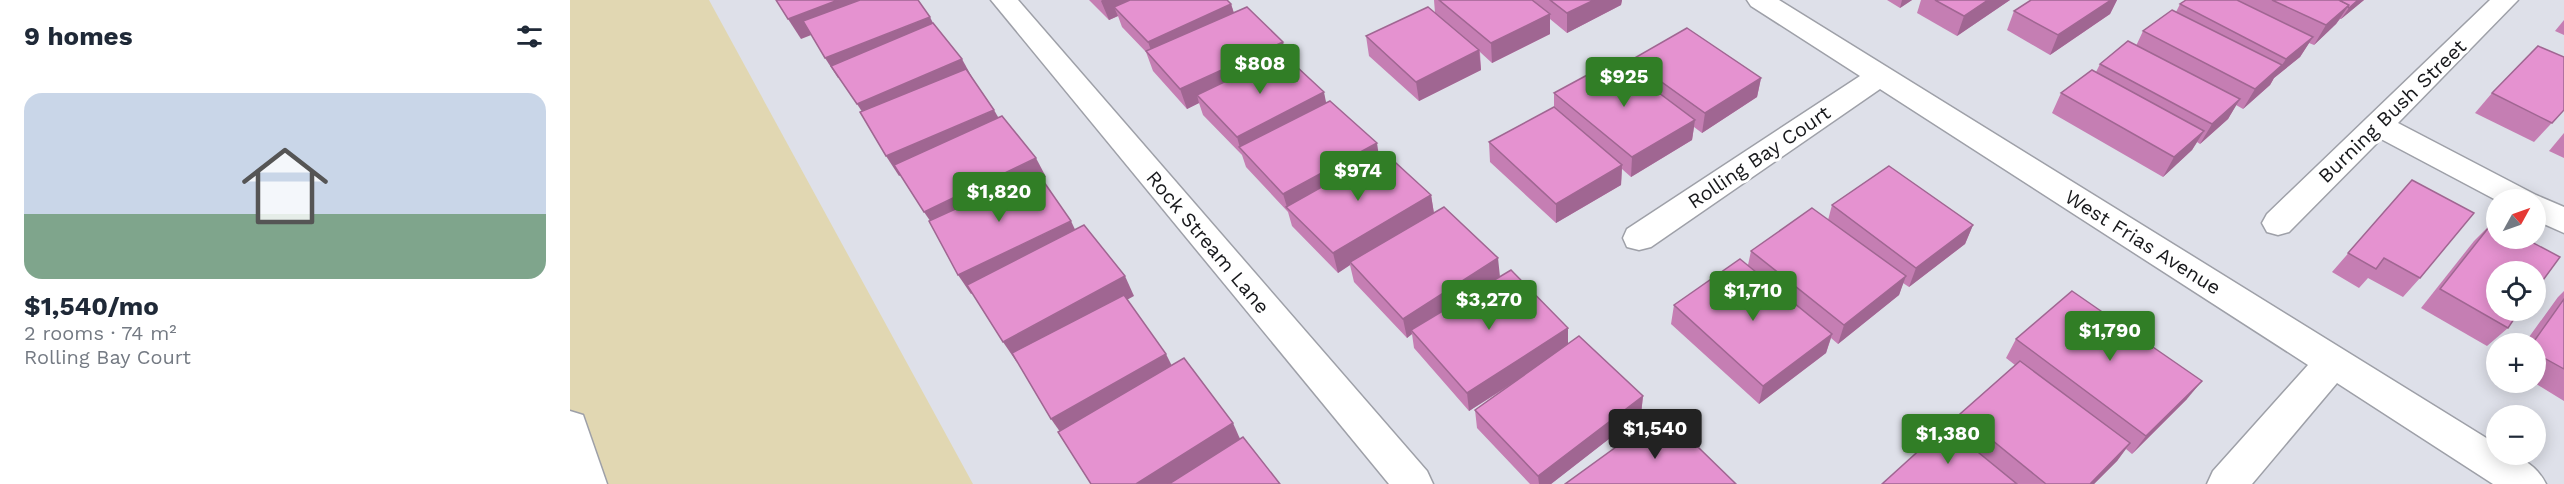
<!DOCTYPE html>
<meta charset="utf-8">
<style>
:root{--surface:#fff;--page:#f2f2f3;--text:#1f2937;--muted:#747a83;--line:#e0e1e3;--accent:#317e26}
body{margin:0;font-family:"Work Sans",sans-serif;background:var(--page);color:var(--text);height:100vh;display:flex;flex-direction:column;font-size:22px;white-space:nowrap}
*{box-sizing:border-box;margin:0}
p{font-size:20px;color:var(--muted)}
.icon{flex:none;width:33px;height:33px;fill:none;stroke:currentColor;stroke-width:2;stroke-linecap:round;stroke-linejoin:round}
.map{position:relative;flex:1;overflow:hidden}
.details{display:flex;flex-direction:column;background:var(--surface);width:570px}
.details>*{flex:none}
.needle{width:39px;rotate:50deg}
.fabs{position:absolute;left:1916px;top:189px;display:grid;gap:12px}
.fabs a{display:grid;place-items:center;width:60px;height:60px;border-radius:50%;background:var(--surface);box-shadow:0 3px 15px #0003;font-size:30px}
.price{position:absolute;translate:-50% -51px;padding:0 14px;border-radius:6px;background:var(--accent);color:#fff;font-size:20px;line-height:39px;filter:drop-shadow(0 2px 3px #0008)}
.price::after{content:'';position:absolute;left:50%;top:36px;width:18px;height:14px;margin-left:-9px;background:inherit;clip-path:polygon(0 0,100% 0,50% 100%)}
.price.current{background:#222;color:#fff}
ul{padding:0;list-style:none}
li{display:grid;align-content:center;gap:12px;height:318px;padding:0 24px}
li+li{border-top:2px solid var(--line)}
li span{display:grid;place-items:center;height:186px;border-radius:18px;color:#555}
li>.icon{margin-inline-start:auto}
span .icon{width:108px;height:108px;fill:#fffc;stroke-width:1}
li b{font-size:26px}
h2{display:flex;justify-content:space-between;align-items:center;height:72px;padding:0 24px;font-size:26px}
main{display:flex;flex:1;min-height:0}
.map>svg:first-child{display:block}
</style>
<main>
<section class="details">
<h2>9 homes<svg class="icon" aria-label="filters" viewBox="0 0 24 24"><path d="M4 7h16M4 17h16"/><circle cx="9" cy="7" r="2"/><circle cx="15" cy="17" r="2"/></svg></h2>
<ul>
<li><span style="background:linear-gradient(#c9d6e8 65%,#7fa58c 0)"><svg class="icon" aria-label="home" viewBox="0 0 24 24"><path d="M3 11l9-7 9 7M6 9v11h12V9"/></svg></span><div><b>$1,540/mo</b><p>2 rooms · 74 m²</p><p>Rolling Bay Court</p></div></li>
</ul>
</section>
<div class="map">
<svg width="1994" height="484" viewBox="0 0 1994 484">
<rect width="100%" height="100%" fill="#dee0e9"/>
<path fill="#e1d7b2" d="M 0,0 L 139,0 L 403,484 L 0,484 Z"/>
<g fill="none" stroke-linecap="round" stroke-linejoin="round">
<g stroke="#9ea0a8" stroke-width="3">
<g id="street">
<path d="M 421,0 L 448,0 L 857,471 L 863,484 L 819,484 Z"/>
<path d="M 1177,0 L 1209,0 L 1926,444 L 1926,454 C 1948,454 1966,464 1976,484 L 1923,484 L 1767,383 L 1682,484 L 1637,484 L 1643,471 L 1738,365 L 1310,89 L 1081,247 L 1069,250 L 1057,247 L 1053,238 L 1057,229 L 1290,76 L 1181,6 Z"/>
<path d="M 1920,0 L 1948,0 L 1828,123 L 1966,195 L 1994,207 L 1994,233 L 1965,220 L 1965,200 L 1926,200 L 1811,139 L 1719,232 L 1708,235 L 1697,232 L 1692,223 L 1697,214 Z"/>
<path d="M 0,411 L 13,415 L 37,484 L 0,484 Z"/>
</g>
</g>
<use href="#street" fill="#fff" fill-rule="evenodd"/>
</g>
<g fill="#c57eb3">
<path d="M 519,0 L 657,0 L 661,4 L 664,13 L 713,42 L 716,57 L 756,103 L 809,155 L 861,195 L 864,213 L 998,344 L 1073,396 L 1071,414 L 981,484 L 960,484 L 907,428 L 905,410 L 950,379 L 899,411 L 844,348 L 842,334 L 837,338 L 784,282 L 780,265 L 768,273 L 722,226 L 718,212 L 676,167 L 672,155 L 633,115 L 629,103 L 617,109 L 583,71 L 576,52 L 552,27 L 548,16 L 539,20 Z"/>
<path d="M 864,0 L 1052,0 L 1051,5 L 997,33 L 980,19 L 980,34 L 922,63 L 910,52 L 911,70 L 849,101 L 799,56 L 796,36 L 865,13 Z"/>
<path d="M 1317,0 L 1342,0 L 1330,8 Z"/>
<path d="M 1351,0 L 1440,0 L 1387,36 L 1347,13 Z"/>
<path d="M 1461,0 L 1547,0 L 1540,14 L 1480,55 L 1437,30 L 1444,11 Z"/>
<path d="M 1616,0 L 1794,0 L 1771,19 L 1770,19 L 1766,24 L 1744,45 L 1739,43 L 1730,57 L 1704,78 L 1700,85 L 1673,109 L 1666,105 L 1658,119 L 1630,144 L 1627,142 L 1622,150 L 1593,177 L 1482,113 L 1491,93 L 1526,72 L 1530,64 L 1566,46 L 1573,31 L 1606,12 L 1610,4 Z"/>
<path d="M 1994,20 L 1994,35 L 1985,31 Z"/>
<path d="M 1061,60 L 1191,78 L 1187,97 L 1132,133 L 1124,127 L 1122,140 L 1061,177 L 1052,169 L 1051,185 L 986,223 L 920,162 L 919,142 L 984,107 L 984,93 L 1060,71 Z"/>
<path d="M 1922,93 L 1994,110 L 1964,142 L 1905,113 Z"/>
<path d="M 1994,133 L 1994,158 L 1979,151 Z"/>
<path d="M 1842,180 L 1850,278 L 1833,297 L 1798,278 L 1789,288 L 1762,272 Z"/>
<path d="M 1262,205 L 1403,225 L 1395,244 L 1339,287 L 1333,283 L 1329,295 L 1268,344 L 1261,338 L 1256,353 L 1189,404 L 1101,324 L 1104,305 L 1178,265 L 1181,251 L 1258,220 Z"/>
<path d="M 1923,222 L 1938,328 L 1917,346 L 1851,308 L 1904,241 Z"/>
<path d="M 1994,291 L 1994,401 L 1963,382 L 1965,382 L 1965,344 L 1954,344 L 1988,297 Z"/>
<path d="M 1446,339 L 1617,399 L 1562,454 L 1556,449 L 1547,461 L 1524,484 L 1312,484 L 1382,430 L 1390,414 L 1445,365 L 1436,358 Z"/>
</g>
<g fill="#a06692">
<path d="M 268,0 L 331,0 L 231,39 L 218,19 Z"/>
<path d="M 532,0 L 585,0 L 544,7 L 548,16 L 539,20 L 531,1 Z"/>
<path d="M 1024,0 L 1052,0 L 1051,5 L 997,33 L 997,13 Z"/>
<path d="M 1332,0 L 1342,0 L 1330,8 Z"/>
<path d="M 1418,0 L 1440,0 L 1387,36 L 1394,16 Z"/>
<path d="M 1541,0 L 1547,0 L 1540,14 L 1480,55 L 1488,35 Z"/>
<path d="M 1788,0 L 1794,0 L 1771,19 L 1779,8 Z"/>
<path d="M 661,4 L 667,23 L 585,61 L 578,42 Z"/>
<path d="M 1779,5 L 1766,24 L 1744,45 L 1756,25 Z"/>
<path d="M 980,14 L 980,34 L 922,63 L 921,43 Z"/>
<path d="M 360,17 L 370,37 L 268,78 L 255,58 Z"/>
<path d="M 1743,37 L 1730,57 L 1704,78 L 1700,85 L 1673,109 L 1685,89 L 1712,65 L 1716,59 Z"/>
<path d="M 713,42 L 717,62 L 627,95 L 629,103 L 617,109 L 610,89 Z"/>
<path d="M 909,50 L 911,70 L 849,101 L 846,82 Z"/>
<path d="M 392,59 L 403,79 L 300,124 L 287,104 Z"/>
<path d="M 1191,78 L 1187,97 L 1132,133 L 1135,113 Z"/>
<path d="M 754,92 L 758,112 L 670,148 L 667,137 Z"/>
<path d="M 1670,99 L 1658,119 L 1630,144 L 1642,124 Z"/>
<path d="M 424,110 L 435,129 L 329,176 L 316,156 Z"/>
<path d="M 1125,120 L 1122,140 L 1061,177 L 1062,157 Z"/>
<path d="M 1634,131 L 1622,150 L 1593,177 L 1604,157 Z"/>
<path d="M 807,143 L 810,163 L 717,207 L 713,194 Z"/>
<path d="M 466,158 L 476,177 L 367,231 L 354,212 Z"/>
<path d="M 1052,165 L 1051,185 L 986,223 L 986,204 Z"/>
<path d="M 861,195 L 864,214 L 780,262 L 780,265 L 768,273 L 763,253 Z"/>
<path d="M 501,221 L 510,240 L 401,294 L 388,275 Z"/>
<path d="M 1403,225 L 1395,244 L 1339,287 L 1346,268 Z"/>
<path d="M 928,258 L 930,277 L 841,330 L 842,334 L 837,338 L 833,319 Z"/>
<path d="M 555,276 L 564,296 L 446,361 L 433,342 Z"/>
<path d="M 1336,276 L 1329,295 L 1268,344 L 1274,325 Z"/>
<path d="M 998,328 L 998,347 L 899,411 L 897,393 Z"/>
<path d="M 1262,334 L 1256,353 L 1189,404 L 1193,386 Z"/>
<path d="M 596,354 L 605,372 L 493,436 L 481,419 Z"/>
<path d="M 1632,381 L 1617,399 L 1562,454 L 1576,436 Z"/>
<path d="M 1073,396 L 1071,414 L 981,484 L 969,484 L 968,476 Z"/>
<path d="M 663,423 L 671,441 L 603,484 L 566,484 Z"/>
<path d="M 1560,443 L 1547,461 L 1524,484 L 1520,484 Z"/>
</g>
<g fill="#e592d0" stroke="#a06692" stroke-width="1.5">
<path d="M 206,0 L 268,0 L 218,19 Z"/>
<path d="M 290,0 L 348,0 L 360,17 L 255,58 L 233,21 Z"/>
<path d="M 560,0 L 657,0 L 661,4 L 578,42 L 544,7 Z"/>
<path d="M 869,0 L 962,0 L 980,14 L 921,43 Z"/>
<path d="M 980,0 L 1024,0 L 997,13 Z"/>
<path d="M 1365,0 L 1418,0 L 1394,16 Z"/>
<path d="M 1461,0 L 1541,0 L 1488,35 L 1444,11 Z"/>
<path d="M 1616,0 L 1667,0 L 1743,37 L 1716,59 L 1610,4 Z"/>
<path d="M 1702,0 L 1769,0 L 1779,5 L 1756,25 Z"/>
<path d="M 1769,0 L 1788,0 L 1779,8 L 1778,7 L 1779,5 Z"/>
<path d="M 677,7 L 713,42 L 610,89 L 576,51 Z"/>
<path d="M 858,7 L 909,50 L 846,82 L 796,36 Z"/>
<path d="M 1602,10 L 1712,65 L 1685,89 L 1573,31 Z"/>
<path d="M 363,23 L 392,59 L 287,104 L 261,66 Z"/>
<path d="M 1117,28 L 1191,78 L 1135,113 L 1061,60 Z"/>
<path d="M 1558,41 L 1670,99 L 1642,124 L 1530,64 Z"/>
<path d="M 1968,46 L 1994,57 L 1994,110 L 1982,123 L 1922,93 Z"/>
<path d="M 713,54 L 754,92 L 667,137 L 627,95 Z"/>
<path d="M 1045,60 L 1125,120 L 1062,157 L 984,93 Z"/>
<path d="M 396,69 L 424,110 L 316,156 L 290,112 Z"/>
<path d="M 1522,70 L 1634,131 L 1604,157 L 1491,93 Z"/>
<path d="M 760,101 L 807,143 L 713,194 L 669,147 Z"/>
<path d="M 984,107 L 1052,165 L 986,204 L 919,142 Z"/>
<path d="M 432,116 L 466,158 L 354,212 L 324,165 Z"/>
<path d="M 814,152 L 861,195 L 763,253 L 716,207 Z"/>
<path d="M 1319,166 L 1403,225 L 1346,268 L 1262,205 Z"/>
<path d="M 467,172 L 501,221 L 388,275 L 359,221 Z"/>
<path d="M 1842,180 L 1904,213 L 1850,278 L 1814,258 L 1806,269 L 1778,253 Z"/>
<path d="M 874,207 L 928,258 L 833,319 L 780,262 Z"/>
<path d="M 1242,208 L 1336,276 L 1274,325 L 1181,251 Z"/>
<path d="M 1923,222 L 1926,224 L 1926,238 L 1954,238 L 1990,257 L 1965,291 L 1965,272 L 1926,272 L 1926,310 L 1950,310 L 1938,328 L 1870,289 Z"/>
<path d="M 514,225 L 555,276 L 433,342 L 397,285 Z"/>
<path d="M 1170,259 L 1262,334 L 1193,386 L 1104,305 Z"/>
<path d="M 941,270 L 998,328 L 897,393 L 841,330 Z"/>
<path d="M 1502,291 L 1632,381 L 1576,436 L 1446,339 Z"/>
<path d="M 554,295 L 596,354 L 481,419 L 442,353 Z"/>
<path d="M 1994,299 L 1994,369 L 1965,353 L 1965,344 L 1962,344 Z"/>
<path d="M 1009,336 L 1073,396 L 968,476 L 905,410 Z"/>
<path d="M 614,358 L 663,423 L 566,484 L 521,484 L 488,432 Z"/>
<path d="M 1450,361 L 1560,443 L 1520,484 L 1476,484 L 1390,414 Z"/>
<path d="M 1093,413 L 1166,484 L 995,484 Z"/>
<path d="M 1376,426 L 1447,484 L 1312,484 Z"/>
<path d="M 673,437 L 710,484 L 599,484 Z"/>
</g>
<g text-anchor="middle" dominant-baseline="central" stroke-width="6" stroke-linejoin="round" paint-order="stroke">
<g font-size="20" fill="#18191c" stroke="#fff">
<text transform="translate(1822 111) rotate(-44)">Burning Bush Street</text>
<text transform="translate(1189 157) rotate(-34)">Rolling Bay Court</text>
<text transform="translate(638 242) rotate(50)">Rock Stream Lane</text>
<text transform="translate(1573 242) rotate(32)">West Frias Avenue</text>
</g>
</g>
</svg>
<div class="fabs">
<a><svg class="needle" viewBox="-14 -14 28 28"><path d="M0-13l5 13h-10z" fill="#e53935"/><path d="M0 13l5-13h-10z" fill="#747a83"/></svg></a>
<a><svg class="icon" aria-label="locate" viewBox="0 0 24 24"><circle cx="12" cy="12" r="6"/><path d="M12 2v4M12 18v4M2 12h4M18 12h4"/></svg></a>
<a>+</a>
<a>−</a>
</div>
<b class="price" style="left:690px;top:95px">$808</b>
<b class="price" style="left:1054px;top:108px">$925</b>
<b class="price" style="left:788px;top:202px">$974</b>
<b class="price" style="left:429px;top:223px">$1,820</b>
<b class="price" style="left:1183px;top:322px">$1,710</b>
<b class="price" style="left:919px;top:331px">$3,270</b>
<b class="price" style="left:1540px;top:362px">$1,790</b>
<b class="price current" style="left:1085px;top:460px">$1,540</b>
<b class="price" style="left:1378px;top:465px">$1,380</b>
</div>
</main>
